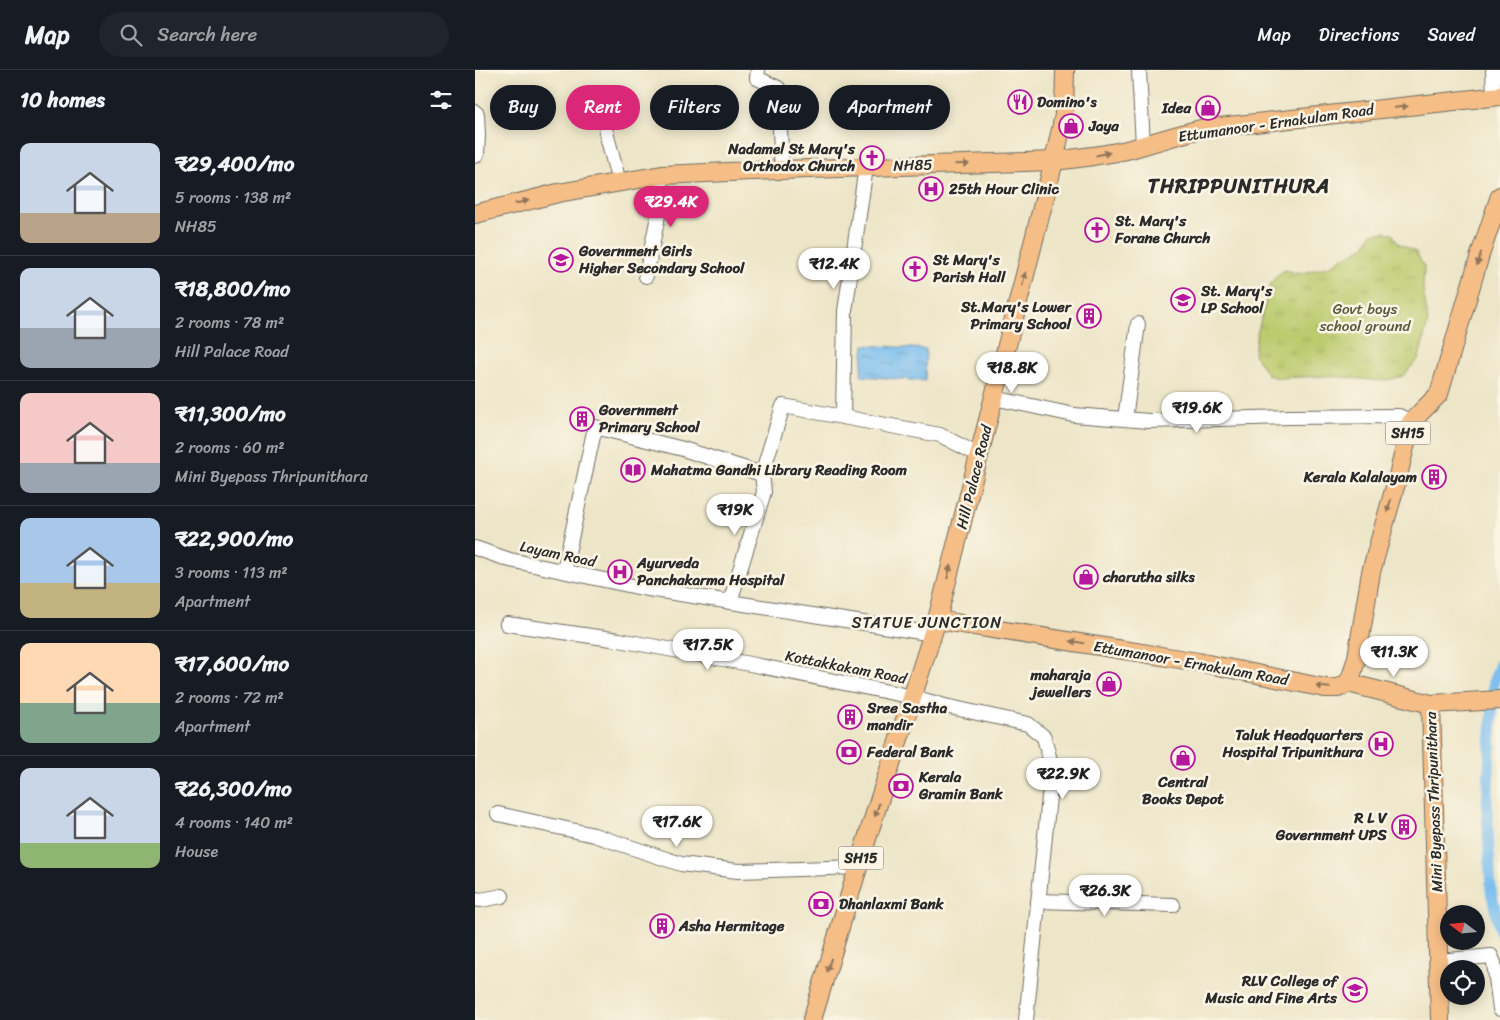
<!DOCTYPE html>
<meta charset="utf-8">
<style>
:root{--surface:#171b24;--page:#20242c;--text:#f1f3f6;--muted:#9ea1a6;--line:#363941;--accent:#db2777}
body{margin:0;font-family:Sriracha,sans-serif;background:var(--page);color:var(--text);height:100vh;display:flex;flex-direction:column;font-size:19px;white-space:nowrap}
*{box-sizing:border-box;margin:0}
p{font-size:16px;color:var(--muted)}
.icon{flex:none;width:28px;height:28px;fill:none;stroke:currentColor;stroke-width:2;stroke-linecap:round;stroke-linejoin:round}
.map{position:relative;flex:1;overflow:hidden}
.side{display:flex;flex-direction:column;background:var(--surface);width:475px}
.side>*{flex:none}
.top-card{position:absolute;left:15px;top:15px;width:475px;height:45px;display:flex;gap:10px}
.needle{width:32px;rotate:286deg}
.fabs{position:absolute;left:965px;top:835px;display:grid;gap:10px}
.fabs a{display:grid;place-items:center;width:45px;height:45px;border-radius:50%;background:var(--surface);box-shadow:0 2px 12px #0003;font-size:25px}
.price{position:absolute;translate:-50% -42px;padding:0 11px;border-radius:18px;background:#fff;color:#222;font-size:16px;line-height:32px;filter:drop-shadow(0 1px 2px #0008)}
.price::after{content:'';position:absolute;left:50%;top:30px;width:15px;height:11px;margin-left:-8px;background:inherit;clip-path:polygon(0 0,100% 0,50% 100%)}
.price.current{background:var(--accent);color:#fff}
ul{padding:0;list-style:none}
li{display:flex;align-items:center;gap:15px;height:125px;padding:0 20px}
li+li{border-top:1px solid var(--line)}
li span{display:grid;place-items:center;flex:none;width:140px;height:100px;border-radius:10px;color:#555}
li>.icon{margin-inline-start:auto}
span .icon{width:60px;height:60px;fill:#fffc;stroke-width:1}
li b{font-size:21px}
h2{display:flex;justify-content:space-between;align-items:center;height:60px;padding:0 20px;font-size:21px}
.tag{padding:0 18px;border-radius:22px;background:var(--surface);box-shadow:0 2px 12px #0003;font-size:18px;line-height:45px}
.tag.current{background:var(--accent);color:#fff}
header{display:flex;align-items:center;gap:30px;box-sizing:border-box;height:70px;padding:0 25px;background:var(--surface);border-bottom:1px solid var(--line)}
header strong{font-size:24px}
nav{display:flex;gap:28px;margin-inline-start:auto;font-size:18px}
.search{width:350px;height:45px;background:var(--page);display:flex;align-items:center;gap:12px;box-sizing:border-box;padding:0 18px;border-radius:28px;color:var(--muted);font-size:19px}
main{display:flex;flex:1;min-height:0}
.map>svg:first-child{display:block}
</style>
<header>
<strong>Map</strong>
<div class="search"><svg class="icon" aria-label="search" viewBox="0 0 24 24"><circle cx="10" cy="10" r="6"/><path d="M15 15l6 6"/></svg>Search here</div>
<nav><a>Map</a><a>Directions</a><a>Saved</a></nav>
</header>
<main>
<section class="side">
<h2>10 homes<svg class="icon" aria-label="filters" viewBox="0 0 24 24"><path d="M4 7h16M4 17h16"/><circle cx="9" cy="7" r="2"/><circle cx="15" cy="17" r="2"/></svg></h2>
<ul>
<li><span style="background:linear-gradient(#c9d6e8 70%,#b9a48a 0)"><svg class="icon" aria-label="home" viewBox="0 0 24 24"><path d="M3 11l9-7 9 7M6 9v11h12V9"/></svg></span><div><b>₹29,400/mo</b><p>5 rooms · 138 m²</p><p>NH85</p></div></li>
<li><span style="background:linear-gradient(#c9d6e8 60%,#9aa5b1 0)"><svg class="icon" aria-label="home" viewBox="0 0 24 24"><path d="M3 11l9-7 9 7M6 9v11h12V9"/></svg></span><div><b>₹18,800/mo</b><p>2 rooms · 78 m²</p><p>Hill Palace Road</p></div></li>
<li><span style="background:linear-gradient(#f6c9c9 70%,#9aa5b1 0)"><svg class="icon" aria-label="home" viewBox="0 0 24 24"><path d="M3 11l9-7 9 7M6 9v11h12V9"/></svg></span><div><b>₹11,300/mo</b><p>2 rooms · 60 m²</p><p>Mini Byepass Thripunithara</p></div></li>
<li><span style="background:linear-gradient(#a9c7e8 65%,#c2b280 0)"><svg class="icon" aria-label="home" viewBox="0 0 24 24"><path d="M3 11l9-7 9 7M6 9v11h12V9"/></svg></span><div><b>₹22,900/mo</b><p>3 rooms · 113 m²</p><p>Apartment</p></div></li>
<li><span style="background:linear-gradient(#ffd9b3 60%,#7fa58c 0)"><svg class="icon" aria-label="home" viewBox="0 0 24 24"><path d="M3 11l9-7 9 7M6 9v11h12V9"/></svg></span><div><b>₹17,600/mo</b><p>2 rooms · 72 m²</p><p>Apartment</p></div></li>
<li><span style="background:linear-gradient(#c9d6e8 75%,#8fb573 0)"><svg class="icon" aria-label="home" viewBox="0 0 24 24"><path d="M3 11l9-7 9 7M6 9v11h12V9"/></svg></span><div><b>₹26,300/mo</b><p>4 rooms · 140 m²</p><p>House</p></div></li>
</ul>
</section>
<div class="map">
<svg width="1025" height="950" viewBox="0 0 1025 950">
<defs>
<pattern id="park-tufts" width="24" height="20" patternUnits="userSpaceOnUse" patternTransform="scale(1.25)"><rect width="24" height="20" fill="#bbcb6e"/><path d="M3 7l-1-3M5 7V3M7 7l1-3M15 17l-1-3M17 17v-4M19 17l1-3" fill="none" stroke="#a1ae5f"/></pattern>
<pattern id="water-ripples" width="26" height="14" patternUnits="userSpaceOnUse" patternTransform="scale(1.25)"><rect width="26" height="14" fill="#79bdef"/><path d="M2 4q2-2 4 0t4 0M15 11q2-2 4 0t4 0" fill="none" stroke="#639ac2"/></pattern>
</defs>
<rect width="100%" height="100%" fill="#fcf5e5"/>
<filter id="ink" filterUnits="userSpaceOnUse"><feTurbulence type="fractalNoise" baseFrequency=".02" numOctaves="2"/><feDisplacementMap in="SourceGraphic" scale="10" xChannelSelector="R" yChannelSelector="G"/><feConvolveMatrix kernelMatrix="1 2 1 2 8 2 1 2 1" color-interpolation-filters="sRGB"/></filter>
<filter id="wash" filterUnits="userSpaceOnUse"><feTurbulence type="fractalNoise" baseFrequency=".0096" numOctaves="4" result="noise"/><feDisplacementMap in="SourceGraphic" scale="20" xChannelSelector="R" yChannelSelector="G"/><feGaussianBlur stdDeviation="1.12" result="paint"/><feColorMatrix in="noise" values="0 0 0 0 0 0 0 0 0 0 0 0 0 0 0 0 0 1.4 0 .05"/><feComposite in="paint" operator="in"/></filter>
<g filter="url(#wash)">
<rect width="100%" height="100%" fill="#ece5c7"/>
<path fill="url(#park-tufts)" stroke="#737b4c" d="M 910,162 L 917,163 L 923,173 L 941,182 L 949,197 L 948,219 L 953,251 L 944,288 L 928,306 L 908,311 L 854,306 L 803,308 L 793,305 L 779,284 L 781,268 L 795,215 L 801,206 L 810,200 L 825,204 L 855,196 L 865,189 L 889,177 L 897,163 Z"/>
<path fill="url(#water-ripples)" stroke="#52748d" d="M 389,275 L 451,279 L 450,311 L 386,306 Z"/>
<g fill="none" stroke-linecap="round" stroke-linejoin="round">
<path stroke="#79bdef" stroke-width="11" d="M 1025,594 L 1019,610 L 1012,737 L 1016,821 L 1025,861"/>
</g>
</g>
<g filter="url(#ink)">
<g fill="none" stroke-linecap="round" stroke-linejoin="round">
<g stroke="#6f6c62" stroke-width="16">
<g id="minor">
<path d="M 283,0 L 282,8 L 303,18 L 307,100"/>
<path d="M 1018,0 L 1019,27"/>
<path d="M 664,1 L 668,75"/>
<path d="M 0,42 L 2,44 L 3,65 L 2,84 L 0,86"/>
<path d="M 131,62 L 144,112"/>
<path d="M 171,206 L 185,136 L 187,105"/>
<path d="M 519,328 L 599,345 L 674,351 L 815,347 L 924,346 L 936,352"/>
<path d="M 368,347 L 370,241 L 391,97"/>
<path d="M 650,349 L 663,254"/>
<path d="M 0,478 L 35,490 L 167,518 L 458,564"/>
<path d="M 89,501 L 120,357 L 208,379 L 287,404 L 308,336 L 465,365 L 504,385"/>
<path d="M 255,532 L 289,422 L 287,404"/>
<path d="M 32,554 L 144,570 L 275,594 L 438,627 L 470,636 L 553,654 L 569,667 L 577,698 L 551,950"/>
<path d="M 23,744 L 119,765 L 206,794 L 263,801 L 383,797"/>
<path d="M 0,829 L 6,830 L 27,826"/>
<path d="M 563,831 L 698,835"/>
<path d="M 964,891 L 1016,886 L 1019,893 L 1025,939"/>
</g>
</g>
<g stroke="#6f6c62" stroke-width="20">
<g id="major">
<path d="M 0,144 L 83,123 L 187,105 L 276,101 L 579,91 C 605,88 631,85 656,79 C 679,72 702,65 726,59 L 1025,26"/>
<path d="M 462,550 L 723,592 L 850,618 L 863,618 L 873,613 L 877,604 L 882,587 L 896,502 L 923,406 L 936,352 L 964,324 L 1005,185 L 1025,126"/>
<path d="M 873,613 L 956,634 L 1025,630"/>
<path d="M 956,634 L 965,950"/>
<path d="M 337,950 L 388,781 L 462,550 L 579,91 L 589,45 L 590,0"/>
</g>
</g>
<use href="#minor" stroke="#fff" stroke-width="14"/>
<use href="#major" stroke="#f6be87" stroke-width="18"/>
</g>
<defs><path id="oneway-solid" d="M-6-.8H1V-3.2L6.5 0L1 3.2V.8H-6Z" transform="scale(1.25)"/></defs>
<g fill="#907459">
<use href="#oneway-solid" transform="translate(926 37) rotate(-7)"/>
<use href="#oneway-solid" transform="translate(628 84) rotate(-11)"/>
<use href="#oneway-solid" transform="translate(487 94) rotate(-2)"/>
<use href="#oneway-solid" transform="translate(47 132) rotate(-14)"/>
<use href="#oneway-solid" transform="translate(1004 189) rotate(107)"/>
<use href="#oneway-solid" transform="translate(549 209) rotate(-76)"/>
<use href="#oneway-solid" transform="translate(914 436) rotate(106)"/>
<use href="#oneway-solid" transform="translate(474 502) rotate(-76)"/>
<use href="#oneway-solid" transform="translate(602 572) rotate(-171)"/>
<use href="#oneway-solid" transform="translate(848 617) rotate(-173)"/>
<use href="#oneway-solid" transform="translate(402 740) rotate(108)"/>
<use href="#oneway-solid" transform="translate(354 895) rotate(107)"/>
</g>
</g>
<defs>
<g id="restaurant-ring" transform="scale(1.25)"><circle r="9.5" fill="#fcf5e5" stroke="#b5179e" stroke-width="1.5"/><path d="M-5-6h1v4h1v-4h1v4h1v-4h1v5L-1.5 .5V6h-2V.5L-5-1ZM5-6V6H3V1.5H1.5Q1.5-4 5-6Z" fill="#b5179e"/></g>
<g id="shop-ring" transform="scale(1.25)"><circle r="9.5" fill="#fcf5e5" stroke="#b5179e" stroke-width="1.5"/><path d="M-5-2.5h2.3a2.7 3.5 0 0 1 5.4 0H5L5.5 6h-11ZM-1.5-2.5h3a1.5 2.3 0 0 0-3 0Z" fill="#b5179e"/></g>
<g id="church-ring" transform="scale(1.25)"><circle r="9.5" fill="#fcf5e5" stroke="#b5179e" stroke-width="1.5"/><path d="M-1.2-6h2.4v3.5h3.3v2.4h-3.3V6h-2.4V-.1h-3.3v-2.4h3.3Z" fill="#b5179e"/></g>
<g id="hospital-ring" transform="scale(1.25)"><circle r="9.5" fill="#fcf5e5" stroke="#b5179e" stroke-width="1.5"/><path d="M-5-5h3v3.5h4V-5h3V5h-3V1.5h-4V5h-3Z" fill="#b5179e"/></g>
<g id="school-ring" transform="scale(1.25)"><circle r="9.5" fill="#fcf5e5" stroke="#b5179e" stroke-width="1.5"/><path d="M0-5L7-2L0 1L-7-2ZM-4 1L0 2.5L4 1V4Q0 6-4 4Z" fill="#b5179e"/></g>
<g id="building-ring" transform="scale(1.25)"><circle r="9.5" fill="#fcf5e5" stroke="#b5179e" stroke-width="1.5"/><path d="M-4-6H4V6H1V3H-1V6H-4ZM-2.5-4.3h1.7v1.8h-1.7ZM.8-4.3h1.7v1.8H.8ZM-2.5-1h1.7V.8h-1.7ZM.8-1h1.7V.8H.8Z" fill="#b5179e"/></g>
<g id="library-ring" transform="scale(1.25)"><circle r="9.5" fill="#fcf5e5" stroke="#b5179e" stroke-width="1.5"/><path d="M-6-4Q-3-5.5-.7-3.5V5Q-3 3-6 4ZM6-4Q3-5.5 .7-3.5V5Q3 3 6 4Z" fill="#b5179e"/></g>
<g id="bank-ring" transform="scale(1.25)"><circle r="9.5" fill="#fcf5e5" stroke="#b5179e" stroke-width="1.5"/><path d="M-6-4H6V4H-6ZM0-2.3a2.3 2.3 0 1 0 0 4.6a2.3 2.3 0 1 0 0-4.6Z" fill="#b5179e"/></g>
<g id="university-ring" transform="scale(1.25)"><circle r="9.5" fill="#fcf5e5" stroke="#b5179e" stroke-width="1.5"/><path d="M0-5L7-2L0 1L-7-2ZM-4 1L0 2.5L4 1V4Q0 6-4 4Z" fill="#b5179e"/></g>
</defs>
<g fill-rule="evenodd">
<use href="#restaurant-ring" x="545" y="32"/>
<use href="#shop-ring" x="733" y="38"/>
<use href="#shop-ring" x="596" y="56"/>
<use href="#church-ring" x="397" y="88"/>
<use href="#hospital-ring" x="456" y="119"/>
<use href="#church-ring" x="622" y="160"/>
<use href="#school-ring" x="86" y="190"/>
<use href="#church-ring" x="440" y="199"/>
<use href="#school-ring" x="708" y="230"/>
<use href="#building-ring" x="614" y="246"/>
<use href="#building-ring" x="107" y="349"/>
<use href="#library-ring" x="158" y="400"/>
<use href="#building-ring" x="959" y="407"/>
<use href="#hospital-ring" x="145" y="502"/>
<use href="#shop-ring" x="611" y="507"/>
<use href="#shop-ring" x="634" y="614"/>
<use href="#building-ring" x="375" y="647"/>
<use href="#hospital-ring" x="906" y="674"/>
<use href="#bank-ring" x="374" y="682"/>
<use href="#shop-ring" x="708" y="688"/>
<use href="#bank-ring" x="426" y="716"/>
<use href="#building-ring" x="929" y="757"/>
<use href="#bank-ring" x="346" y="834"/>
<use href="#building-ring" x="187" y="856"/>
<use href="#university-ring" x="880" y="920"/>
</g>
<g text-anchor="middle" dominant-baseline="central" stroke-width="5" stroke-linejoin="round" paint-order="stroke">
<g fill="#fcf5e5" stroke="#6a6863" stroke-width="1">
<rect x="910.5" y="351.5" width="45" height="23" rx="4"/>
<rect x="363.5" y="776.5" width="45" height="23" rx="4"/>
</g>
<g font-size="14" font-weight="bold" fill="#2b2b2b">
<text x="933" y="363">SH15</text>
<text x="386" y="788">SH15</text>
</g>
<g font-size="15" font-weight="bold" fill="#2b2b2b" stroke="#fcf5e5" text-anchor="start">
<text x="562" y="32">Domino's</text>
<text x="716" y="38" text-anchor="end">Idea</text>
<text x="614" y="56">Jaya</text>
<text x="380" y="79" text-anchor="end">Nadamel St Mary's<tspan x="380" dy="17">Orthodox Church</tspan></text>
<text x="474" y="119">25th Hour Clinic</text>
<text x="640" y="151">St. Mary's<tspan x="640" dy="17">Forane Church</tspan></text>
<text x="104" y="181">Government Girls<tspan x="104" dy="17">Higher Secondary School</tspan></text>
<text x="458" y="190">St Mary's<tspan x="458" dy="17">Parish Hall</tspan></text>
<text x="726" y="221">St. Mary's<tspan x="726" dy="17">LP School</tspan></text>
<text x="596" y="237" text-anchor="end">St.Mary's Lower<tspan x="596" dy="17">Primary School</tspan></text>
<text x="124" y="340">Government<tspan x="124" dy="17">Primary School</tspan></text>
<text x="176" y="400">Mahatma Gandhi Library Reading Room</text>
<text x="942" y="407" text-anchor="end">Kerala Kalalayam</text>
<text x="162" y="493">Ayurveda<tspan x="162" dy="17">Panchakarma Hospital</tspan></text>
<text x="628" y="507">charutha silks</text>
<text x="616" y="605" text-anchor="end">maharaja<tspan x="616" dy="17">jewellers</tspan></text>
<text x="392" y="638">Sree Sastha<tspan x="392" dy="17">mandir</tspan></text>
<text x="888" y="665" text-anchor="end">Taluk Headquarters<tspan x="888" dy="17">Hospital Tripunithura</tspan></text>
<text x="392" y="682">Federal Bank</text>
<text x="444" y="707">Kerala<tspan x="444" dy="17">Gramin Bank</tspan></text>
<text x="708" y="712" text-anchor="middle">Central<tspan x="708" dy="17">Books Depot</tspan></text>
<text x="912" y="748" text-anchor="end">R L V<tspan x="912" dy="17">Government UPS</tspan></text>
<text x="364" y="834">Dhanlaxmi Bank</text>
<text x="204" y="856">Asha Hermitage</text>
<text x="862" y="911" text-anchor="end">RLV College of<tspan x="862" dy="17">Music and Fine Arts</tspan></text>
</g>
<g font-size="15" fill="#2b2b2b" stroke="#fcf5e5">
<text transform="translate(801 53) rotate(-8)">Ettumanoor - Ernakulam Road</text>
<text transform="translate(438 95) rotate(-2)">NH85</text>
<text transform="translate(499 407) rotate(-76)">Hill Palace Road</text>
<text transform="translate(83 484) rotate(12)">Layam Road</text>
<text transform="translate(716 593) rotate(10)">Ettumanoor - Ernakulam Road</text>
<text transform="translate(371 597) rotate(11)">Kottakkakam Road</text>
<text transform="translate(959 732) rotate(-92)">Mini Byepass Thripunithara</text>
</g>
<g font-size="15" fill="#565b3f" stroke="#fcf5e5">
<text x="890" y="239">Govt boys<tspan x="890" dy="17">school ground</tspan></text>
</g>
<g font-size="16" letter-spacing="1" fill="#2b2b2b" stroke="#fcf5e5">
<text x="452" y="552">STATUE JUNCTION</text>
</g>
<g font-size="20" font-weight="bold" letter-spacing="1" fill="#2b2b2b" stroke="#fcf5e5">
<text x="764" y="116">THRIPPUNITHURA</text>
</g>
</g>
</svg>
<div class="fabs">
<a><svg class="needle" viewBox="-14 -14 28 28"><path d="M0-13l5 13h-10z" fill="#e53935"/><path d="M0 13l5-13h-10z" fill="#9ea1a6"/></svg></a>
<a><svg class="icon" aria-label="locate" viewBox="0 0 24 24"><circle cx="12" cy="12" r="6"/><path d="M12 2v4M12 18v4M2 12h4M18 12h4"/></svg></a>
</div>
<b class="price current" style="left:196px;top:158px">₹29.4K</b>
<b class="price" style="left:359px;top:220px">₹12.4K</b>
<b class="price" style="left:537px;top:324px">₹18.8K</b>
<b class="price" style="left:722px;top:364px">₹19.6K</b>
<b class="price" style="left:260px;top:466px">₹19K</b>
<b class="price" style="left:233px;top:601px">₹17.5K</b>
<b class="price" style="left:919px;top:608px">₹11.3K</b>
<b class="price" style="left:588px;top:730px">₹22.9K</b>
<b class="price" style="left:202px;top:778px">₹17.6K</b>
<b class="price" style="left:630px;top:847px">₹26.3K</b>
<div class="top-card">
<a class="tag">Buy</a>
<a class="tag current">Rent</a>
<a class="tag">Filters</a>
<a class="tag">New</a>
<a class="tag">Apartment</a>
</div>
</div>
</main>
